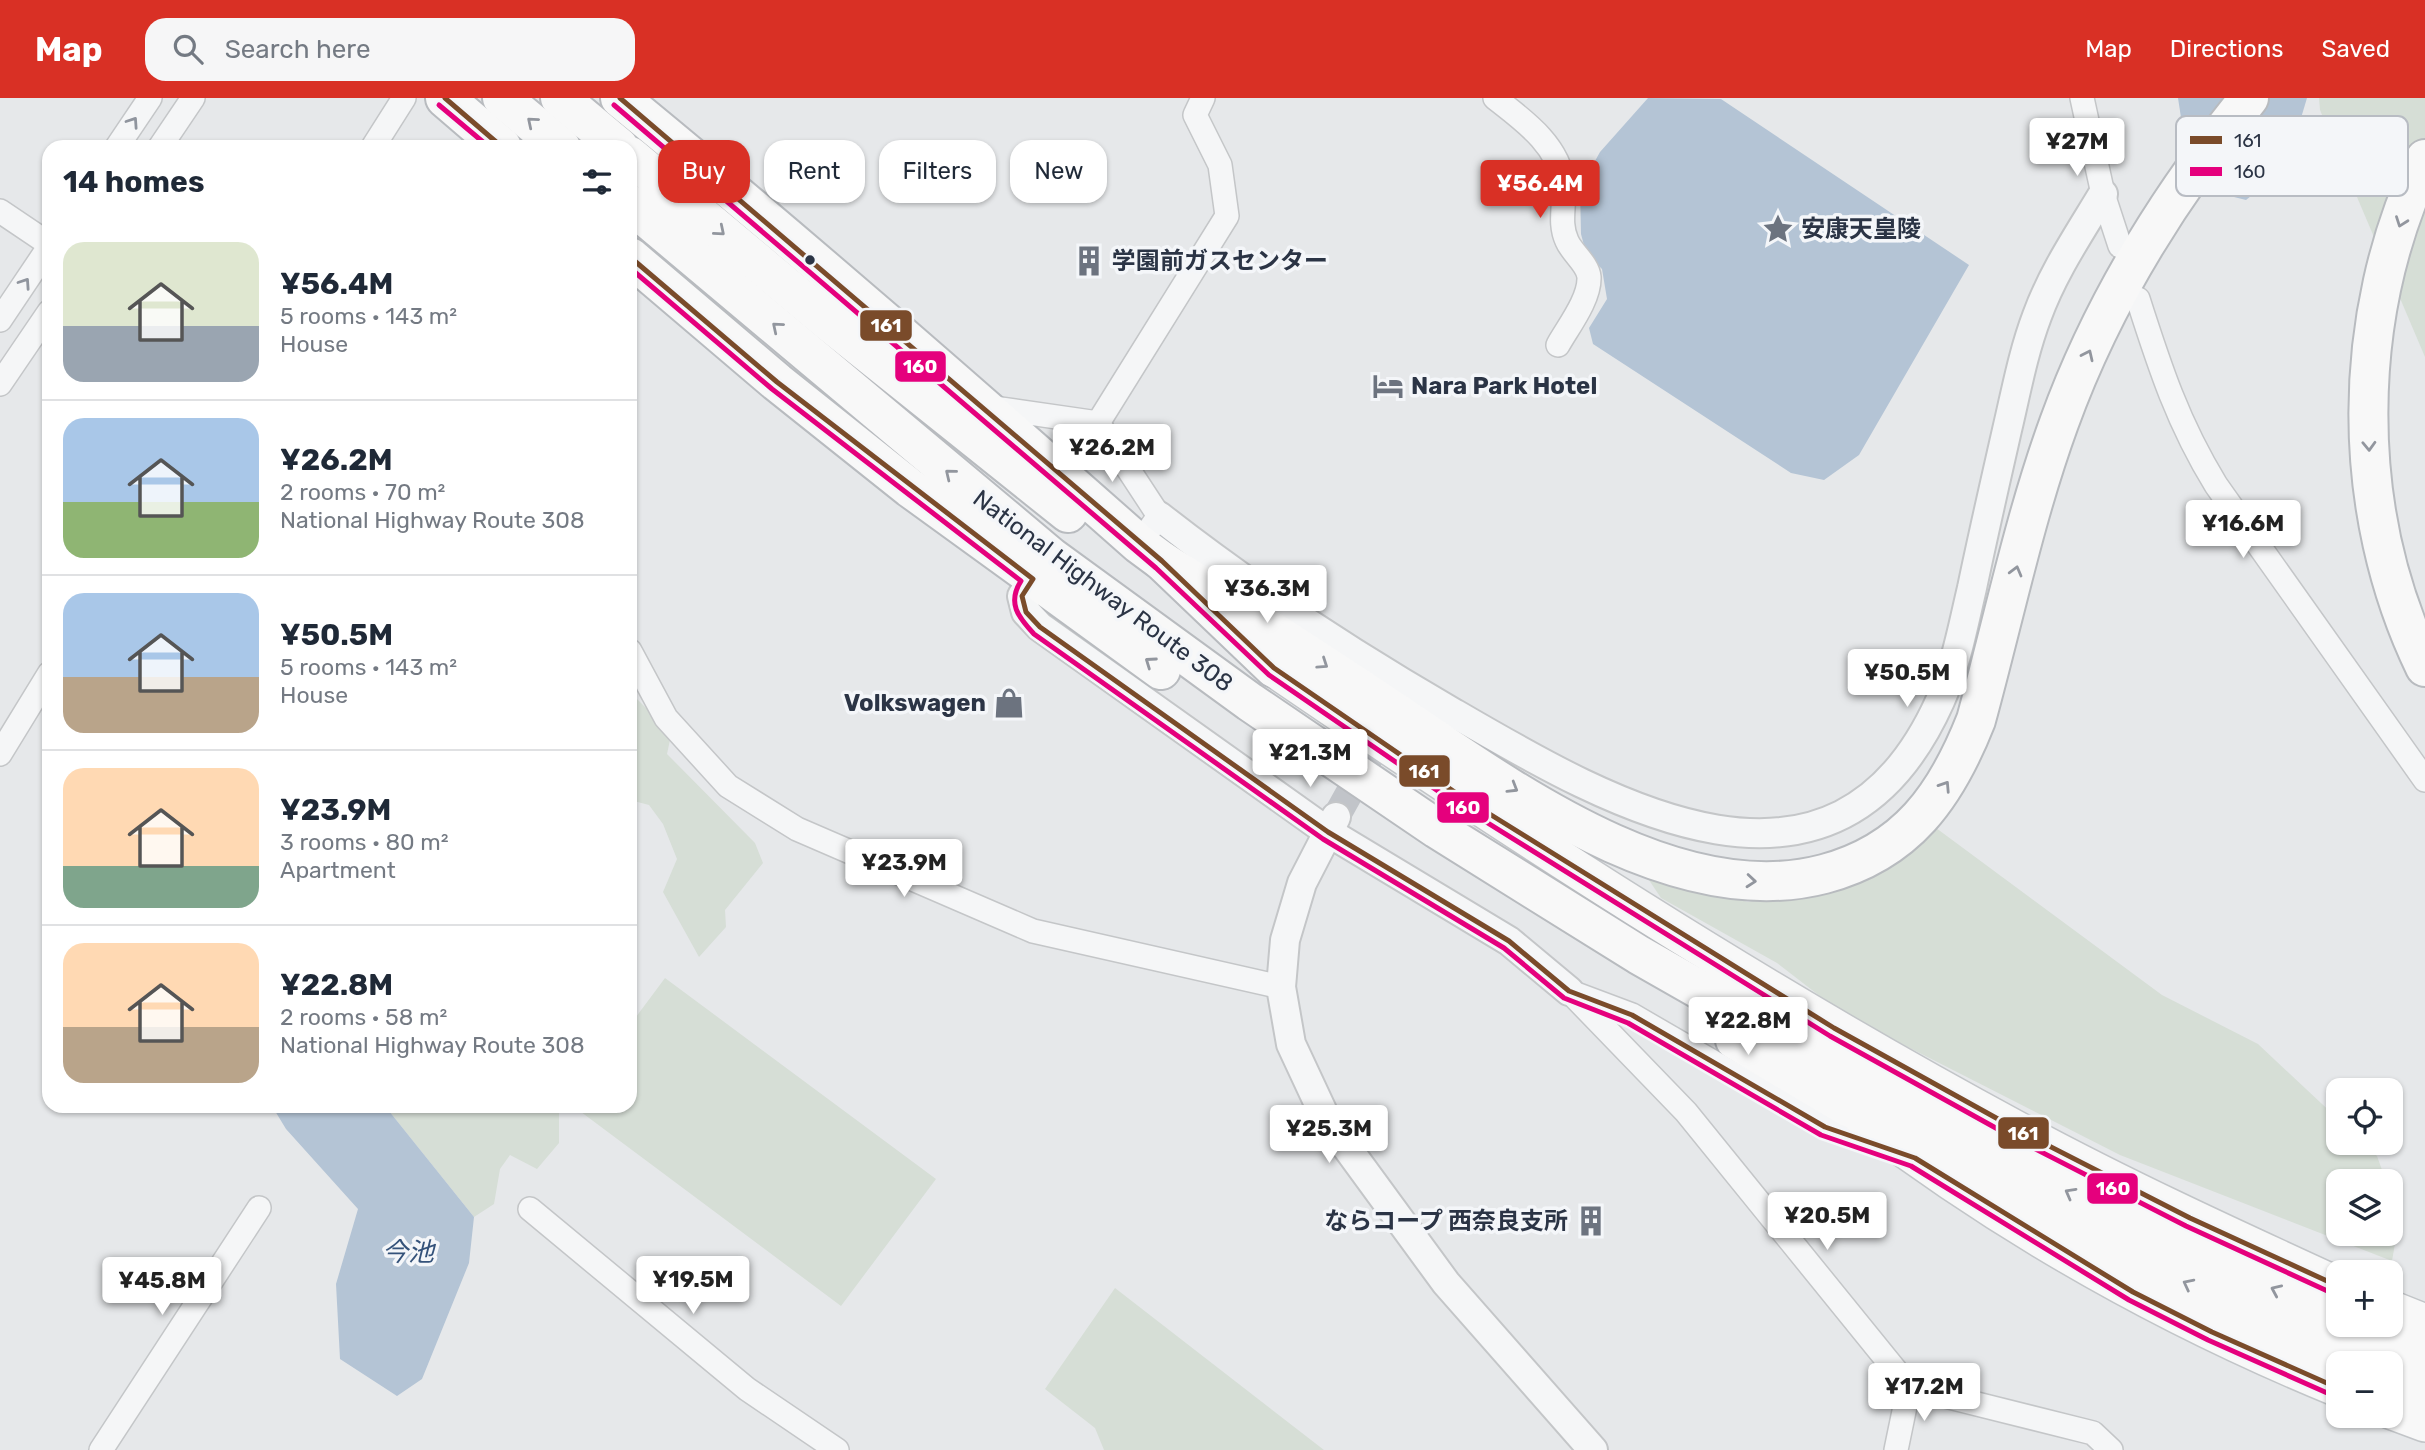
<!DOCTYPE html>
<meta charset="utf-8">
<style>
:root{--surface:#fff;--page:#f6f6f7;--text:#1f2937;--muted:#747a83;--line:#e0e1e3;--accent:#d93025}
body{margin:0;font-family:Rubik,"Noto Sans JP",sans-serif;background:var(--page);color:var(--text);height:100vh;display:flex;flex-direction:column;font-size:26px;white-space:nowrap}
*{box-sizing:border-box;margin:0}
p{font-size:23px;color:var(--muted)}
.icon{flex:none;width:38px;height:38px;fill:none;stroke:currentColor;stroke-width:2;stroke-linecap:round;stroke-linejoin:round}
.map{position:relative;flex:1;overflow:hidden}
.sheet{position:absolute;left:42px;top:42px;width:595px;height:973px;display:flex;flex-direction:column;background:var(--surface);border-radius:21px;box-shadow:0 2px 5px #0004}
.sheet>*{flex:none}
.hud{position:absolute;left:658px;top:42px;width:665px;height:63px;display:flex;gap:14px}
.tools{position:absolute;left:2326px;top:980px;display:grid;gap:14px}
.tools a{display:grid;place-items:center;width:77px;height:77px;border-radius:14px;background:var(--surface);box-shadow:0 2px 5px #0004;font-size:35px}
.price{position:absolute;translate:-50% -60px;padding:0 16px;border-radius:7px;background:#fff;color:#222;font-size:23px;line-height:46px;filter:drop-shadow(0 2px 4px #0008)}
.price::after{content:'';position:absolute;left:50%;top:42px;width:21px;height:16px;margin-left:-10px;background:inherit;clip-path:polygon(0 0,100% 0,50% 100%)}
.price.on{background:var(--accent);color:#fff}
ul{padding:0;list-style:none}
li{display:flex;align-items:center;gap:21px;height:175px;padding:0 21px}
li+li{border-top:2px solid var(--line)}
li span{display:grid;place-items:center;flex:none;width:196px;height:140px;border-radius:21px;color:#555}
li>.icon{margin-inline-start:auto}
span .icon{width:84px;height:84px;fill:#fffc;stroke-width:1}
li b{font-size:30px}
h2{display:flex;justify-content:space-between;align-items:center;height:84px;padding:0 21px;font-size:30px}
.tag{padding:0 24px;border-radius:21px;background:var(--surface);box-shadow:0 2px 5px #0004;font-size:24px;line-height:63px}
.tag.on{background:var(--accent);color:#fff}
header{display:flex;align-items:center;gap:42px;box-sizing:border-box;height:98px;padding:0 35px;background:var(--accent);color:#fff}
header strong{font-size:33px}
nav{display:flex;gap:38px;margin-inline-start:auto;font-size:24px}
.search{width:490px;height:63px;background:var(--page);display:flex;align-items:center;gap:18px;box-sizing:border-box;padding:0 24px;border-radius:21px;color:var(--muted);font-size:26px}
.map>svg:first-child{display:block}
</style>
<header>
<strong>Map</strong>
<div class="search"><svg class="icon" aria-label="search" viewBox="0 0 24 24"><circle cx="10" cy="10" r="6"/><path d="M15 15l6 6"/></svg>Search here</div>
<nav><a>Map</a><a>Directions</a><a>Saved</a></nav>
</header>
<div class="map">
<svg width="2425" height="1352" viewBox="0 0 2425 1352">
<rect width="100%" height="100%" fill="#e6e8ea"/>
<g fill="#d6ded6">
<path d="M 2319,0 L 2425,0 L 2425,259 L 2320,12 Z"/>
<path d="M 630,594 L 651,615 L 670,642 L 667,656 L 755,745 L 763,765 L 725,812 L 726,829 L 699,859 L 663,794 L 677,761 L 663,726 L 649,707 L 630,702 Z"/>
<path d="M 1932,727 L 2162,897 L 2258,946 L 2338,1021 L 2338,1045 L 2363,1045 L 2377,1058 L 2386,1083 L 2338,1083 L 2338,1136 L 2390,1136 L 2391,1097 L 2399,1122 L 2392,1163 L 2120,1057 L 1843,916 L 1777,865 L 1661,800 L 1647,779 L 1748,804 L 1857,779 Z"/>
<path d="M 665,880 L 936,1081 L 841,1208 L 573,1008 L 630,1008 L 630,922 L 633,923 Z"/>
<path d="M 385,1008 L 559,1008 L 559,1045 L 537,1071 L 510,1057 L 500,1071 L 494,1106 L 474,1119 Z"/>
<path d="M 1115,1190 L 1324,1352 L 1104,1352 L 1095,1330 L 1045,1291 Z"/>
</g>
<g fill="#b4c4d5">
<path d="M 1648,0 L 1721,1 L 1969,167 L 1859,357 L 1824,382 L 1791,375 L 1593,246 L 1589,230 L 1607,201 L 1602,171 L 1586,155 L 1581,136 L 1580,90 L 1600,54 Z"/>
<path d="M 2178,0 L 2307,0 L 2286,70 L 2246,102 L 2210,93 L 2186,52 Z"/>
<path d="M 272,1008 L 385,1008 L 474,1119 L 469,1165 L 422,1281 L 397,1298 L 340,1261 L 336,1186 L 358,1111 L 286,1031 Z"/>
</g>
<g fill="none" stroke-linecap="round" stroke-linejoin="round">
<path stroke="#c1c4c9" stroke-width="28" stroke-dasharray="28 14" stroke-linecap="butt" d="M 1336,719 L 1389,624"/>
<g stroke="#c4c6c8" stroke-width="26">
<g id="minor">
<path d="M 1495,0 C 1523,22 1559,47 1563,85 C 1566,105 1558,124 1567,143 C 1572,155 1588,166 1589,179 C 1590,201 1568,229 1558,247"/>
<path d="M 2082,0 L 2103,96 L 2120,148"/>
<path d="M 117,49 L 150,0"/>
<path d="M 160,49 L 193,0"/>
<path d="M 373,49 L 404,0"/>
<path d="M 0,113 L 49,146"/>
<path d="M 2138,201 C 2160,270 2178,325 2216,387 L 2425,682"/>
<path d="M 0,222 L 49,149"/>
<path d="M 0,286 L 49,214"/>
<path d="M 987,309 L 1098,325 L 1159,418 L 1139,446"/>
<path d="M 1098,325 L 1227,118 L 1220,67 L 1195,17 L 1203,0"/>
<path d="M 630,553 L 666,620 L 728,688 L 797,731 L 1033,833 L 1281,889"/>
<path d="M 0,656 L 49,576"/>
<path d="M 1569,893 L 1686,1014 L 1909,1289 L 2093,1335 L 2111,1352"/>
<path d="M 1576,896 L 1632,917 L 1825,1029 L 1889,1051"/>
<path d="M 530,1111 L 747,1291 L 837,1352"/>
<path d="M 101,1352 L 259,1110"/>
<path d="M 1896,1352 L 1909,1289"/>
</g>
</g>
<g stroke="#c4c6c8" stroke-width="32">
<g id="tertiary">
<path d="M 1159,418 C 1252,491 1350,555 1452,614 C 1608,705 1834,839 1940,603 C 1956,567 1963,528 1972,490 C 1983,437 1995,385 2007,332 C 2016,294 2023,255 2037,218 C 2053,174 2079,136 2103,96"/>
<path d="M 1033,481 L 1022,498 L 1026,514 L 1040,529 L 1328,734 L 1509,843 L 1569,893"/>
<path d="M 1336,719 L 1302,785 L 1285,842 L 1281,889 L 1291,946 L 1326,1021 L 1446,1185 L 1593,1352"/>
</g>
</g>
<g stroke="#c2c5c8" stroke-width="40">
<g id="primary">
<path d="M 1274,570 C 1514,734 1758,893 2015,1031 C 2120,1088 2229,1138 2338,1188"/>
<path d="M 1862,984 L 1931,1017 L 2086,1104 L 2338,1220"/>
<path d="M 1863,1020 C 2008,1130 2170,1221 2338,1290"/>
<path d="M 2390,1211 L 2425,1225"/>
<path d="M 2354,1227 L 2425,1257"/>
<path d="M 2390,1312 L 2425,1325"/>
</g>
</g>
<g stroke="#b8bbbf" stroke-width="42">
<g id="trunk">
<path d="M 445,0 L 502,49"/>
<path d="M 502,0 L 561,49"/>
<path d="M 560,0 L 619,49"/>
<path d="M 620,0 C 797,145 968,295 1139,446 L 1162,463 L 1274,570"/>
<path d="M 630,58 L 829,224 L 1068,415"/>
<path d="M 630,106 L 1051,459 L 1250,604 L 1437,731 L 1639,857 L 1862,984"/>
<path d="M 630,159 L 777,284 L 910,390 L 1161,572"/>
<path d="M 1735,942 L 1848,1009"/>
</g>
</g>
<g stroke="#b8bbbf" stroke-width="42">
<g id="motorway">
<path d="M 2425,61 C 2350,218 2349,412 2425,569"/>
<path d="M 1162,463 C 1238,511 1313,559 1388,609 C 1506,688 1675,815 1824,776 C 1907,754 1946,698 1976,622 C 2003,524 2024,421 2059,325 C 2102,206 2170,97 2249,0"/>
<path d="M 1848,1009 L 1925,1038 L 2090,1135 L 2200,1192 L 2361,1265"/>
<path d="M 2390,1277 L 2425,1291"/>
</g>
</g>
<use href="#minor" stroke="#f5f6f7" stroke-width="23"/>
<use href="#tertiary" stroke="#f5f6f7" stroke-width="28"/>
<use href="#primary" stroke="#f8f8f8" stroke-width="37"/>
<use href="#trunk" stroke="#f8f8f8" stroke-width="38"/>
<use href="#motorway" stroke="#f8f8f8" stroke-width="38"/>
<g stroke="#f4f6f9" stroke-width="10">
<g id="bus-1">
<path d="M 445,0 L 502,49"/>
<path d="M 620,0 L 1162,463 L 1274,570 L 1459,697 L 1834,930 L 2016,1031 L 2190,1120 L 2338,1188"/>
<path d="M 630,159 L 777,284 L 1033,481 L 1022,498 L 1026,514 L 1040,529 L 1328,734 L 1509,843 L 1569,893 L 1632,917 L 1825,1029 L 1915,1060 L 2133,1194 L 2212,1234 L 2338,1290"/>
</g>
</g>
<g stroke="#f4f6f9" stroke-width="10">
<g id="bus-2">
<path d="M 439,7 L 489,49"/>
<path d="M 614,7 L 1156,470 L 1269,577 L 1454,704 L 1830,938 L 2012,1039 L 2186,1128 L 2334,1196"/>
<path d="M 630,170 L 772,291 L 1021,483 C 1007,505 1018,519 1034,536 L 1323,741 L 1504,850 L 1564,900 L 1628,925 L 1821,1037 L 1911,1068 L 2129,1202 L 2208,1242 L 2334,1298"/>
</g>
</g>
<use href="#bus-1" stroke="#7a4b2a" stroke-width="5"/>
<use href="#bus-2" stroke="#e5007d" stroke-width="5"/>
</g>
<defs><path id="oneway-chevron" d="M-2-3.5L2.5 0L-2 3.5" fill="none" stroke-width="1.6" stroke-linecap="round" stroke-linejoin="round" transform="scale(1.75)"/></defs>
<g stroke="#90959e">
<use href="#oneway-chevron" transform="translate(133 24) rotate(-56)"/>
<use href="#oneway-chevron" transform="translate(25 185) rotate(-56)"/>
</g>
<g stroke="#92969e">
<use href="#oneway-chevron" transform="translate(532 24) rotate(-140)"/>
<use href="#oneway-chevron" transform="translate(2401 124) rotate(110)"/>
<use href="#oneway-chevron" transform="translate(720 133) rotate(40)"/>
<use href="#oneway-chevron" transform="translate(777 229) rotate(-140)"/>
<use href="#oneway-chevron" transform="translate(2088 257) rotate(-65)"/>
<use href="#oneway-chevron" transform="translate(2369 348) rotate(88)"/>
<use href="#oneway-chevron" transform="translate(950 376) rotate(-141)"/>
<use href="#oneway-chevron" transform="translate(2016 473) rotate(-75)"/>
<use href="#oneway-chevron" transform="translate(1150 564) rotate(-145)"/>
<use href="#oneway-chevron" transform="translate(1323 566) rotate(34)"/>
<use href="#oneway-chevron" transform="translate(1945 688) rotate(-57)"/>
<use href="#oneway-chevron" transform="translate(1513 690) rotate(31)"/>
<use href="#oneway-chevron" transform="translate(1751 783) rotate(5)"/>
<use href="#oneway-chevron" transform="translate(2070 1095) rotate(-151)"/>
<use href="#oneway-chevron" transform="translate(2188 1186) rotate(-153)"/>
<use href="#oneway-chevron" transform="translate(2276 1192) rotate(-156)"/>
</g>
<defs>
<g id="sight-bare" transform="scale(2.415)"><path d="M0-6L1.8-2.2L6-1.7L2.9 1.2L3.7 5.4L0 3.3L-3.7 5.4L-2.9 1.2L-6-1.7L-1.8-2.2Z" fill="#6c737f" stroke="#f4f6f9" stroke-width="2.5" paint-order="stroke"/></g>
<g id="building-bare" transform="scale(2.415)"><path d="M-4-6H4V6H1V3H-1V6H-4ZM-2.5-4.3h1.7v1.8h-1.7ZM.8-4.3h1.7v1.8H.8ZM-2.5-1h1.7V.8h-1.7ZM.8-1h1.7V.8H.8Z" fill="#6c737f" stroke="#f4f6f9" stroke-width="2.5" paint-order="stroke"/></g>
<g id="hotel-bare" transform="scale(2.415)"><path d="M-6-4.5h1.5V1H6V5H4.5V3h-9V5H-6ZM-4 0a1.8 1.8 0 1 1 3.6 0ZM.5 0V-2.5h3Q6-2.5 6 0Z" fill="#6c737f" stroke="#f4f6f9" stroke-width="2.5" paint-order="stroke"/></g>
<g id="shop-bare" transform="scale(2.415)"><path d="M-5-2.5h2.3a2.7 3.5 0 0 1 5.4 0H5L5.5 6h-11ZM-1.5-2.5h3a1.5 2.3 0 0 0-3 0Z" fill="#6c737f" stroke="#f4f6f9" stroke-width="2.5" paint-order="stroke"/></g>
</defs>
<g fill-rule="evenodd">
<use href="#sight-bare" x="1778" y="131"/>
<use href="#building-bare" x="1089" y="163"/>
<use href="#hotel-bare" x="1388" y="288"/>
<use href="#shop-bare" x="1009" y="605"/>
<use href="#building-bare" x="1591" y="1123"/>
</g>
<circle fill="#2b3445" stroke="#f4f6f9" stroke-width="2.5" cx="810" cy="162" r="6"/>
<g text-anchor="middle" dominant-baseline="central" stroke-width="7" stroke-linejoin="round" paint-order="stroke">
<g font-size="24" font-weight="bold" fill="#2b3445" stroke="#f4f6f9" text-anchor="start">
<text x="1801" y="131">安康天皇陵</text>
<text x="1112" y="163">学園前ガスセンター</text>
<text x="1411" y="288">Nara Park Hotel</text>
<text x="986" y="605" text-anchor="end">Volkswagen</text>
<text x="1568" y="1123" text-anchor="end">ならコープ 西奈良支所</text>
</g>
<g font-size="24" fill="#2b3445" stroke="#f4f6f9">
<text transform="translate(1103 493) rotate(37)">National Highway Route 308</text>
</g>
<g font-size="26" font-style="italic" fill="#34527a" stroke="#f4f6f9">
<text x="408" y="1154">今池</text>
</g>
</g>
<rect x="2176" y="18" width="232" height="80" rx="10" fill="#f4f6f9" stroke="#b8bcc3" stroke-width="2"/>
<rect x="2190" y="38" width="32" height="8" fill="#7a4b2a"/>
<rect x="2190" y="69" width="32" height="9" fill="#e5007d"/>
<g font-size="19" fill="#2b3445">
<text x="2234" y="49">161</text>
<text x="2234" y="80">160</text>
</g>
<g stroke="#f4f6f9" stroke-width="2.5">
<rect x="859" y="211" width="54" height="33" rx="7" fill="#7a4b2a"/>
<rect x="894" y="252" width="53" height="33" rx="7" fill="#e5007d"/>
<rect x="1398" y="656" width="53" height="34" rx="7" fill="#7a4b2a"/>
<rect x="1436" y="693" width="54" height="33" rx="7" fill="#e5007d"/>
<rect x="1997" y="1018" width="53" height="34" rx="7" fill="#7a4b2a"/>
<rect x="2086" y="1074" width="53" height="33" rx="7" fill="#e5007d"/>
</g>
<g font-size="19" text-anchor="middle" font-weight="bold" fill="#fff">
<text x="886" y="234">161</text>
<text x="920" y="275">160</text>
<text x="1424" y="680">161</text>
<text x="1463" y="716">160</text>
<text x="2023" y="1042">161</text>
<text x="2113" y="1097">160</text>
</g>
</svg>
<div class="tools">
<a><svg class="icon" aria-label="locate" viewBox="0 0 24 24"><circle cx="12" cy="12" r="6"/><path d="M12 2v4M12 18v4M2 12h4M18 12h4"/></svg></a>
<a><svg class="icon" aria-label="layers" viewBox="0 0 24 24"><path d="M12 4l9 5-9 5-9-5zM3 14l9 5 9-5"/></svg></a>
<a>+</a>
<a>−</a>
</div>
<b class="price" style="left:2077px;top:80px">¥27M</b>
<b class="price on" style="left:1540px;top:122px">¥56.4M</b>
<b class="price" style="left:1112px;top:386px">¥26.2M</b>
<b class="price" style="left:2243px;top:462px">¥16.6M</b>
<b class="price" style="left:1267px;top:527px">¥36.3M</b>
<b class="price" style="left:1907px;top:611px">¥50.5M</b>
<b class="price" style="left:1310px;top:691px">¥21.3M</b>
<b class="price" style="left:904px;top:801px">¥23.9M</b>
<b class="price" style="left:1748px;top:959px">¥22.8M</b>
<b class="price" style="left:1329px;top:1067px">¥25.3M</b>
<b class="price" style="left:1827px;top:1154px">¥20.5M</b>
<b class="price" style="left:693px;top:1218px">¥19.5M</b>
<b class="price" style="left:162px;top:1219px">¥45.8M</b>
<b class="price" style="left:1924px;top:1325px">¥17.2M</b>
<div class="hud">
<a class="tag on">Buy</a>
<a class="tag">Rent</a>
<a class="tag">Filters</a>
<a class="tag">New</a>
</div>
<section class="sheet">
<h2>14 homes<svg class="icon" aria-label="filters" viewBox="0 0 24 24"><path d="M4 7h16M4 17h16"/><circle cx="9" cy="7" r="2"/><circle cx="15" cy="17" r="2"/></svg></h2>
<ul>
<li><span style="background:linear-gradient(#dfe7d0 60%,#9aa5b1 0)"><svg class="icon" aria-label="home" viewBox="0 0 24 24"><path d="M3 11l9-7 9 7M6 9v11h12V9"/></svg></span><div><b>¥56.4M</b><p>5 rooms · 143 m²</p><p>House</p></div></li>
<li><span style="background:linear-gradient(#a9c7e8 60%,#8fb573 0)"><svg class="icon" aria-label="home" viewBox="0 0 24 24"><path d="M3 11l9-7 9 7M6 9v11h12V9"/></svg></span><div><b>¥26.2M</b><p>2 rooms · 70 m²</p><p>National Highway Route 308</p></div></li>
<li><span style="background:linear-gradient(#a9c7e8 60%,#b9a48a 0)"><svg class="icon" aria-label="home" viewBox="0 0 24 24"><path d="M3 11l9-7 9 7M6 9v11h12V9"/></svg></span><div><b>¥50.5M</b><p>5 rooms · 143 m²</p><p>House</p></div></li>
<li><span style="background:linear-gradient(#ffd9b3 70%,#7fa58c 0)"><svg class="icon" aria-label="home" viewBox="0 0 24 24"><path d="M3 11l9-7 9 7M6 9v11h12V9"/></svg></span><div><b>¥23.9M</b><p>3 rooms · 80 m²</p><p>Apartment</p></div></li>
<li><span style="background:linear-gradient(#ffd9b3 60%,#b9a48a 0)"><svg class="icon" aria-label="home" viewBox="0 0 24 24"><path d="M3 11l9-7 9 7M6 9v11h12V9"/></svg></span><div><b>¥22.8M</b><p>2 rooms · 58 m²</p><p>National Highway Route 308</p></div></li>
</ul>
</section>
</div>
